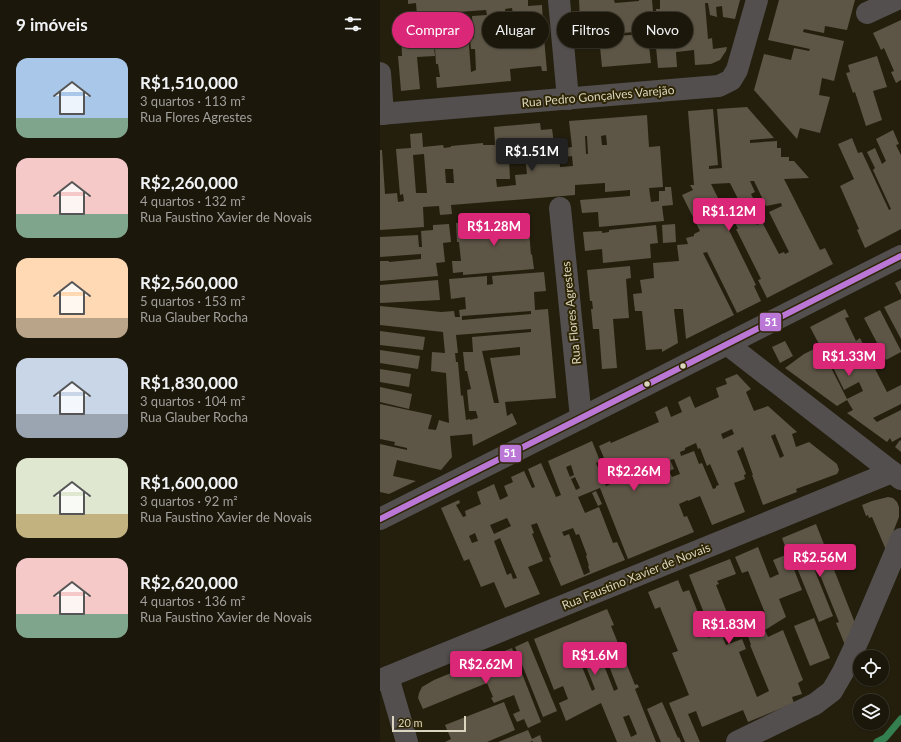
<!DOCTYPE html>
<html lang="pt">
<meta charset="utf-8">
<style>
:root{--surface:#1b170a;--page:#242013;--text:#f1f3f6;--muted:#a09f9c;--line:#39362b;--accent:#db2777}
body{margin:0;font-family:Lato,sans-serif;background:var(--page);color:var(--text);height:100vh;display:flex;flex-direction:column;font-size:15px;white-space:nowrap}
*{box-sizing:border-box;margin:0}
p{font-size:13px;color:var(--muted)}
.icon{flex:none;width:22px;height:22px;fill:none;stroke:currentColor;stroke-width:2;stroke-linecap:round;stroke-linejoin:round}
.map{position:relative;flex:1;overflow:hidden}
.drawer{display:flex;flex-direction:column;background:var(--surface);width:380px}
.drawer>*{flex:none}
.hud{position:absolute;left:12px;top:12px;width:380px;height:36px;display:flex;gap:8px}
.buttons{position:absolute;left:473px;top:650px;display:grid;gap:8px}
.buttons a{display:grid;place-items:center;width:36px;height:36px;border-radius:50%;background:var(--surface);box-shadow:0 1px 3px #0004,0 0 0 1px var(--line);font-size:20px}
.scale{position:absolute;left:12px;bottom:10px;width:74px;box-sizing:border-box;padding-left:4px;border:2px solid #dbd5bf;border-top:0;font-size:11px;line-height:14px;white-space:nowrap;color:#dbd5bf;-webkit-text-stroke:3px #2d2504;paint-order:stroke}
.price{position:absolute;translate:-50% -34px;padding:0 9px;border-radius:4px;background:var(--accent);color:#fff;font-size:13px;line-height:26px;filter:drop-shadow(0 1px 2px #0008)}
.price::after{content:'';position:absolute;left:50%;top:24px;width:12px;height:9px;margin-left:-6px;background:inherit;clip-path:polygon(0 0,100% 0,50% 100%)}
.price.active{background:#222;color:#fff}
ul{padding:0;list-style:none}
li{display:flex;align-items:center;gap:12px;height:100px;padding:0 16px}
li span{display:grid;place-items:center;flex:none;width:112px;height:80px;border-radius:12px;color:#555}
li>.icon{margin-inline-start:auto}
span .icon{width:48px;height:48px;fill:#fffc;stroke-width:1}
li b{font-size:17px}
h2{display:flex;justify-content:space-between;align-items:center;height:48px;padding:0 16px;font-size:17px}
.pill{padding:0 14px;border-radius:18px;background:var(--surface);box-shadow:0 1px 3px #0004,0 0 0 1px var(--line);font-size:14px;line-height:36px}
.pill.active{background:var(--accent);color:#fff}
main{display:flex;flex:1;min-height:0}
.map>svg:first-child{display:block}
</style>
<main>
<section class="drawer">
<h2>9 imóveis<svg class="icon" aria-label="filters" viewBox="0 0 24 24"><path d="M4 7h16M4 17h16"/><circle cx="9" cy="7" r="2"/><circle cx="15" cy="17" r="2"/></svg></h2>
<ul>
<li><span style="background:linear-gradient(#a9c7e8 75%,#7fa58c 0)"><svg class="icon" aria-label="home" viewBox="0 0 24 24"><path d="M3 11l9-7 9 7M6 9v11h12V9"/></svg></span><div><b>R$1,510,000</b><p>3 quartos · 113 m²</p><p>Rua Flores Agrestes</p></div></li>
<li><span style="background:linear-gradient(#f6c9c9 70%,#7fa58c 0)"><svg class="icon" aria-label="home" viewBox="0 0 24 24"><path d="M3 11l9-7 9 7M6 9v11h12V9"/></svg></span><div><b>R$2,260,000</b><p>4 quartos · 132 m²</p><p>Rua Faustino Xavier de Novais</p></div></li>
<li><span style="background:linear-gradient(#ffd9b3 75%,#b9a48a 0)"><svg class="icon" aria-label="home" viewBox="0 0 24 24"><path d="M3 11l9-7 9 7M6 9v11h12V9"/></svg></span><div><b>R$2,560,000</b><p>5 quartos · 153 m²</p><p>Rua Glauber Rocha</p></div></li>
<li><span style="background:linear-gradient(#c9d6e8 70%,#9aa5b1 0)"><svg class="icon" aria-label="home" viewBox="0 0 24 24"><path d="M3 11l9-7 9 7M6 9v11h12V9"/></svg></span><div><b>R$1,830,000</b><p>3 quartos · 104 m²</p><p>Rua Glauber Rocha</p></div></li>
<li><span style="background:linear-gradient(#dfe7d0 70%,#c2b280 0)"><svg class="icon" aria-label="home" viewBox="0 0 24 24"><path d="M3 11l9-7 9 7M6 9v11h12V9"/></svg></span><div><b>R$1,600,000</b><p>3 quartos · 92 m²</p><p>Rua Faustino Xavier de Novais</p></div></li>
<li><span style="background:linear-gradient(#f6c9c9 70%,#7fa58c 0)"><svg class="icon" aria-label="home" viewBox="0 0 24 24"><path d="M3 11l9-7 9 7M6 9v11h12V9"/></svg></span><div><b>R$2,620,000</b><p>4 quartos · 136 m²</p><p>Rua Faustino Xavier de Novais</p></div></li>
</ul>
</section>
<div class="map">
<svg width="521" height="742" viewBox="0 0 521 742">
<rect width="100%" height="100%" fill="#241f0d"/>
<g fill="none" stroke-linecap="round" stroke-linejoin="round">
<path stroke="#337f50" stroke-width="7" d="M 497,742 L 505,738 L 521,719"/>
</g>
<g fill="#5d5546" fill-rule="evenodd">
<path d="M 28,0 L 148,0 L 148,6 L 162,5 L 163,22 L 141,23 L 141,28 L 163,26 L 167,71 L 162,71 L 161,66 L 130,69 L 131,81 L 57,88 L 56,77 L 60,77 L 58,64 L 56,64 L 54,32 L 70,30 L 70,26 L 52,28 L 55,56 L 37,57 L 40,89 L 21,91 L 18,56 L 22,56 L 21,34 L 16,34 L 15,18 L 37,16 L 36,3 L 28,4 ZM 132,8 L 133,15 L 126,16 L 125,9 ZM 106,10 L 107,15 L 92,16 L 94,38 L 90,39 L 91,49 L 95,49 L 96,70 L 91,72 L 87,19 L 79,20 L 78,12 ZM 111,28 L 112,46 L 109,46 L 108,29 Z"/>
<path d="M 199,0 L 234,0 L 235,3 L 259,1 L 259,0 L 272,0 L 276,45 L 269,46 L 271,63 L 222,67 L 219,37 L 266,34 L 266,31 L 219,35 L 219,37 L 207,38 L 206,20 L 200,20 Z"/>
<path d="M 280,0 L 360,0 L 355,19 L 343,17 L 342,6 L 336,7 L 337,17 L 330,15 L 328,3 L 325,3 L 328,39 L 332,38 L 333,49 L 347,47 L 346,51 L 340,60 L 331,64 L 315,65 L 314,50 L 296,52 L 297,67 L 278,68 L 276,47 L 279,47 L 276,9 L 280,9 Z"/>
<path d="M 399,0 L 475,0 L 467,30 L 445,26 L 444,33 L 424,29 L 423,32 L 464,41 L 454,81 L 442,78 L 439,95 L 450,97 L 440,133 L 420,128 L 417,139 L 374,90 L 384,54 L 411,60 L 414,48 L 429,51 L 430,49 L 388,40 Z"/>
<path d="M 521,20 L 521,80 L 516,83 L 511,72 L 514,71 L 504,48 L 501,50 L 493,33 Z"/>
<path d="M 497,56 L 507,87 L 493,91 L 502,120 L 486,126 L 475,92 L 473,93 L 466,73 L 470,72 L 468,65 Z"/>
<path d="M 367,107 L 394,138 L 370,140 L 370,143 L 397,141 L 397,148 L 401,148 L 401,157 L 409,157 L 409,161 L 414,161 L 429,178 L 404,179 L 440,250 L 445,248 L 453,264 L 387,298 L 378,280 L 381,279 L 356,229 L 358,229 L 354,220 L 365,215 L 368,220 L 373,217 L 377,225 L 382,222 L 399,254 L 404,252 L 405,254 L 409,252 L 389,212 L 402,206 L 401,203 L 386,206 L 374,181 L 370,181 L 375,192 L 371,194 L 376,204 L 364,211 L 350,183 L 331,184 L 342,206 L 332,210 L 337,222 L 344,220 L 376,285 L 374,286 L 381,301 L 357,313 L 327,252 L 323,253 L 354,315 L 306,339 L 303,309 L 294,309 L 298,343 L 282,352 L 282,349 L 266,350 L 262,311 L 255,311 L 253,294 L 262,293 L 260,280 L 274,278 L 273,263 L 299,261 L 297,245 L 308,244 L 306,238 L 314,236 L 314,234 L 320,231 L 302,195 L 313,190 L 310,185 L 314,185 L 308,111 L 333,109 L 338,165 L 329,166 L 329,169 L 342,168 L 337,109 Z"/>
<path d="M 267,115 L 269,147 L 280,146 L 283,187 L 269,188 L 271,202 L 279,201 L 279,191 L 285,191 L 285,187 L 291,187 L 293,205 L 282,206 L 284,221 L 219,227 L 218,212 L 202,213 L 200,200 L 250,196 L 250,190 L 225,192 L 225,183 L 195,185 L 195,195 L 71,205 L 72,214 L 60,215 L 59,206 L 43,207 L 44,227 L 0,230 L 0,150 L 2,150 L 5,194 L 17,193 L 18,202 L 24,201 L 23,194 L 20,195 L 16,149 L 31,148 L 30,134 L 42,133 L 43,147 L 63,145 L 64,148 L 71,147 L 71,146 L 103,143 L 103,145 L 115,145 L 114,127 L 160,123 L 161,130 L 172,129 L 174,143 L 178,142 L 180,167 L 193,166 L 192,156 L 185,157 L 184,148 L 192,147 L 189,121 ZM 226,135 L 227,145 L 222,145 L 221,136 ZM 205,136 L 207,136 L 208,154 L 206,154 ZM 144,147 L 147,174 L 135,175 L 136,185 L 117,187 L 116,179 L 130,179 L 129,157 L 134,156 L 133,148 ZM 44,154 L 47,193 L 36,193 L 33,155 ZM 65,169 L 73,169 L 74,183 L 66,183 Z"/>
<path d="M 513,130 L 519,144 L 516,145 L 521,155 L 521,229 L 485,248 L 477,230 L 479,229 L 460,186 L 474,179 L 458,144 L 472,138 L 478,153 L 482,152 L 509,210 L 511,209 L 493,170 L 495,168 L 487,152 L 495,148 L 502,164 L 506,161 L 496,139 Z"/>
<path d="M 148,218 L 151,255 L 152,254 L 154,269 L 83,275 L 83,272 L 73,273 L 72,261 L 81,261 L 79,242 L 77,242 L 76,223 L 109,220 L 110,224 L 120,223 L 119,220 Z"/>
<path d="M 69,224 L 71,242 L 63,243 L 65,262 L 56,263 L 58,276 L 0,281 L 0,261 L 9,261 L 9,262 L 41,259 L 41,254 L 0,257 L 0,237 L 38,235 L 39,247 L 42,247 L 41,231 L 53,230 L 53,225 Z"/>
<path d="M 295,224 L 296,242 L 283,243 L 282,225 Z"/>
<path d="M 276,225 L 278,243 L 270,244 L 271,258 L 223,263 L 222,249 L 205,251 L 203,232 L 222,231 L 222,233 L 229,232 L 229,230 Z"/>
<path d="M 250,266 L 251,278 L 246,279 L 249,318 L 233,319 L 237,368 L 222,369 L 219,329 L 213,329 L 211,309 L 213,309 L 212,301 L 210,301 L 207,270 Z"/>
<path d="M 164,272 L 166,291 L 154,292 L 155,310 L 168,309 L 176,398 L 125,402 L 127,416 L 132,413 L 137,424 L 93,446 L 92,434 L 70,436 L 72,457 L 61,470 L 17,460 L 13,476 L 36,481 L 9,494 L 0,492 L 0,444 L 27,450 L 27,448 L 14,445 L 15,442 L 0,439 L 0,404 L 52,415 L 48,429 L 56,430 L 59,420 L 69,423 L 66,373 L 51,371 L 52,352 L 65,353 L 63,332 L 0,325 L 0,306 L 61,312 L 74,311 L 75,317 L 80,317 L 79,310 L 86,309 L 85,297 L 71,299 L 69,279 L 107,276 L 107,285 L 113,284 L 112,276 ZM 151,311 L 151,314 L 82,320 L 82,316 ZM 151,329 L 151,332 L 92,337 L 93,352 L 83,352 L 85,371 L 87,371 L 91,389 L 87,390 L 89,411 L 96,411 L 98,418 L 90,420 L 90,419 L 86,420 L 83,395 L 81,396 L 78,362 L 76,362 L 75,353 L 78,353 L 76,335 ZM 140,347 L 140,355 L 110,358 L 119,403 L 114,403 L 102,351 Z"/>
<path d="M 58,280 L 60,300 L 0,303 L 0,285 Z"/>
<path d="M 521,280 L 521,295 L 515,283 Z"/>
<path d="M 521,299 L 521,339 L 504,307 Z"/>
<path d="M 465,309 L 469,317 L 465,318 L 476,341 L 480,338 L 484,346 L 479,349 L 487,366 L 492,363 L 507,392 L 521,385 L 521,404 L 493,418 L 497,422 L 521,410 L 521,437 L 512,442 L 510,438 L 507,442 L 467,413 L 473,410 L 467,400 L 457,406 L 405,368 L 424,354 L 440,346 L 430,327 ZM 446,353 L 464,390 L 479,382 L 483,391 L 467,399 L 444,354 Z"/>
<path d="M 500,310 L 521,351 L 521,352 L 506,360 L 484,318 Z"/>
<path d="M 0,331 L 45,337 L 43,350 L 0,345 Z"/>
<path d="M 405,341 L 413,356 L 400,363 L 392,347 Z"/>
<path d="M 0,350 L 40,356 L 38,369 L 0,363 Z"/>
<path d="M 0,369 L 31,374 L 29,387 L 0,382 Z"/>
<path d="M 357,374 L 371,389 L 366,392 L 374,411 L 388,406 L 417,432 L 412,434 L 416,447 L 429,442 L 457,464 L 459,470 L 457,474 L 416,489 L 417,492 L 383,505 L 372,475 L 373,475 L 363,447 L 361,448 L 361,449 L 357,451 L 366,474 L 364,475 L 365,479 L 354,483 L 365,512 L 332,525 L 320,496 L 308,501 L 308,500 L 299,504 L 304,517 L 307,516 L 314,532 L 248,559 L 220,488 L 198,497 L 205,513 L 219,507 L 233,543 L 237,542 L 245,560 L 181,586 L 169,558 L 171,557 L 157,523 L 151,525 L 154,533 L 152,534 L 163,561 L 148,567 L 160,594 L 125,608 L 114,582 L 101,587 L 89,559 L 84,561 L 61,508 L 79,500 L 80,503 L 76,505 L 83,517 L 86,516 L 85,511 L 101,504 L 97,492 L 114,484 L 120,500 L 128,496 L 124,486 L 133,482 L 131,477 L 144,471 L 152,488 L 155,487 L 148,469 L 161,463 L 176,497 L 181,495 L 168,461 L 212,441 L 220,461 L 216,463 L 226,486 L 233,483 L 234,482 L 219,446 L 230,441 L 231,443 L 279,422 L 275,412 L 287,406 L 291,417 L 302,412 L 298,402 L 310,396 L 315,408 L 339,397 L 336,388 L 347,384 L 345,379 ZM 352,429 L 354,434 L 343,439 L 341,434 ZM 395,434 L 404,456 L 400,458 L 391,436 ZM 316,443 L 318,449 L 320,448 L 327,466 L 330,464 L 338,483 L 339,485 L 336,486 L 336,488 L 333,489 L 322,463 L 319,464 L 314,451 L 301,456 L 300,452 L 305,450 L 305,448 ZM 280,459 L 282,463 L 246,478 L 243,472 L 267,461 L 268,463 ZM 294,459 L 300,474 L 292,477 L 289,471 L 294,469 L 290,460 ZM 191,465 L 194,475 L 190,477 L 186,467 ZM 195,477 L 200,488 L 196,490 L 191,479 ZM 127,518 L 131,526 L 114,534 L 110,525 ZM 193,528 L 196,535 L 199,534 L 207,555 L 206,556 L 209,566 L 208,566 L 210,572 L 204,575 L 189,534 L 184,536 L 182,532 ZM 95,533 L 98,541 L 92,543 L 89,536 ZM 120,538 L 137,578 L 133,579 L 131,573 L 127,575 L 114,541 Z"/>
<path d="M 0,387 L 32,394 L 29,409 L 0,402 Z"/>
<path d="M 520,440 L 521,441 L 521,452 L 515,447 Z"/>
<path d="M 216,491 L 222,504 L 218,506 L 212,493 Z"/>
<path d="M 508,497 L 513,498 L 517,502 L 519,507 L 519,517 L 506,550 L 492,517 L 489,518 L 488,515 L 486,516 L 482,505 L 492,501 Z"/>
<path d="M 436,524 L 475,623 L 465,645 L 456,623 L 459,622 L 432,555 L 429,556 L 453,616 L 439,622 L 411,553 L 408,554 L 402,538 Z"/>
<path d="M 378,547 L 390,578 L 399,574 L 393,560 L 408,554 L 422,590 L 399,599 L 406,617 L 385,630 L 388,637 L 403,630 L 423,680 L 418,683 L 422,694 L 412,697 L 414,703 L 368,722 L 363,710 L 322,727 L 316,711 L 308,714 L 320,742 L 305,742 L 289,703 L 309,695 L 292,653 L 298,651 L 280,607 L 275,609 L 268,592 L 298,580 L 303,592 L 309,590 L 328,638 L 333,636 L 309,575 L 350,559 L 356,574 L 337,581 L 339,584 L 336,585 L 352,625 L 348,627 L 351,635 L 343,638 L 346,645 L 362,639 L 366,649 L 359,652 L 377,697 L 389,691 L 370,645 L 371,645 L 368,636 L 385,630 L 379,616 L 385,613 L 368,571 L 362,573 L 355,557 Z"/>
<path d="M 227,609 L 234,625 L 231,626 L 255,685 L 257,684 L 259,687 L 255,689 L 276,742 L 237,742 L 221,703 L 186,721 L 179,703 L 188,699 L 183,686 L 174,690 L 154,639 ZM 220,643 L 238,689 L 234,691 L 216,645 ZM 204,661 L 215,689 L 212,691 L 200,662 ZM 249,715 L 257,734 L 251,737 L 243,717 Z"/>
<path d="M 434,618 L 450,658 L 430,666 L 414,626 Z"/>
<path d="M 148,641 L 177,711 L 163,717 L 135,647 Z"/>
<path d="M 132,648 L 161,722 L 148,728 L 144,719 L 137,722 L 133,714 L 140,711 L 134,695 L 114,703 L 111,698 L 113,697 L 107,683 L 43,709 L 38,698 L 39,693 L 42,687 L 54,680 Z"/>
<path d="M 124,702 L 135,730 L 107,742 L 65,742 L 71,739 L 65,725 Z"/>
<path d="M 282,702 L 298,738 L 299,737 L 301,742 L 281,742 L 267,709 Z"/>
<path d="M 148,730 L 152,739 L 160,735 L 162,742 L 153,742 L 152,741 L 150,742 L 118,742 Z"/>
</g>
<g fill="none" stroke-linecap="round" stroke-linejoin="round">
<g stroke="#544f4f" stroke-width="22">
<path d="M 179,0 L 188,99"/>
<path d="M 487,13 L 515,0"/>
<path d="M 0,73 L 3,114"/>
<path d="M 0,114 L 339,86 L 351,80 L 357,70 L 377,0"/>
<path d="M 180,208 L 201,418"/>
<path d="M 347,344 L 521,479"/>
<path d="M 8,677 L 27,742"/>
<path d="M 0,680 L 512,472"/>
<path d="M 357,742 L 435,704 L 452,691 L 463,672 L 479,638 L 521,539"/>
</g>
<path stroke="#544f4f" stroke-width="22" d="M 0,519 L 201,418 L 521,256"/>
<g stroke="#2d2504" stroke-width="9">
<path id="bus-1" d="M 0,519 L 201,418 L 521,256"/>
</g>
<use href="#bus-1" stroke="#ba77d6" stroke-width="6"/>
</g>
<g fill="#dbd5bf" stroke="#2d2504" stroke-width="1.5">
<circle cx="303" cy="366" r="3.5"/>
<circle cx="267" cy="384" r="3.5"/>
</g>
<g text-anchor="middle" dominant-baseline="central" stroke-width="4" stroke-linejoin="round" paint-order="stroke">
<g font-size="12" fill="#dbd5bf" stroke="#2d2504">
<text transform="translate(218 96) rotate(-5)">Rua Pedro Gonçalves Varejão</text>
<text transform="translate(191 313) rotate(-96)">Rua Flores Agrestes</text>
<text transform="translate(256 576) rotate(-22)">Rua Faustino Xavier de Novais</text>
</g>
</g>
<g stroke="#2d2504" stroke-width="1.5">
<rect x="379" y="312" width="23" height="20" rx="4" fill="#ba77d6"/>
<rect x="119" y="444" width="23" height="19" rx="4" fill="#ba77d6"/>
</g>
<g font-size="11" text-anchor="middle" font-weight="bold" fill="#fff">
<text x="391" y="326">51</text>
<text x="130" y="457">51</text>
</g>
</svg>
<div class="buttons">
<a><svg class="icon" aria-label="locate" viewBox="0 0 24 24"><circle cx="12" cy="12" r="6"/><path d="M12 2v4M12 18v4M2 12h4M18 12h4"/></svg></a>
<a><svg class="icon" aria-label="layers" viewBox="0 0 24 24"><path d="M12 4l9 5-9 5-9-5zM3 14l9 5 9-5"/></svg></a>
</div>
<div class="scale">20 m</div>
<b class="price active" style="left:152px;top:172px">R$1.51M</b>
<b class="price" style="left:349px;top:232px">R$1.12M</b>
<b class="price" style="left:114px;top:247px">R$1.28M</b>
<b class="price" style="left:469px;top:377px">R$1.33M</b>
<b class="price" style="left:254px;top:492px">R$2.26M</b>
<b class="price" style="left:440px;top:578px">R$2.56M</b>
<b class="price" style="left:349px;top:645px">R$1.83M</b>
<b class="price" style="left:215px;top:676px">R$1.6M</b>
<b class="price" style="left:106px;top:685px">R$2.62M</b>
<div class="hud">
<a class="pill active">Comprar</a>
<a class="pill">Alugar</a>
<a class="pill">Filtros</a>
<a class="pill">Novo</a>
</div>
</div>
</main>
